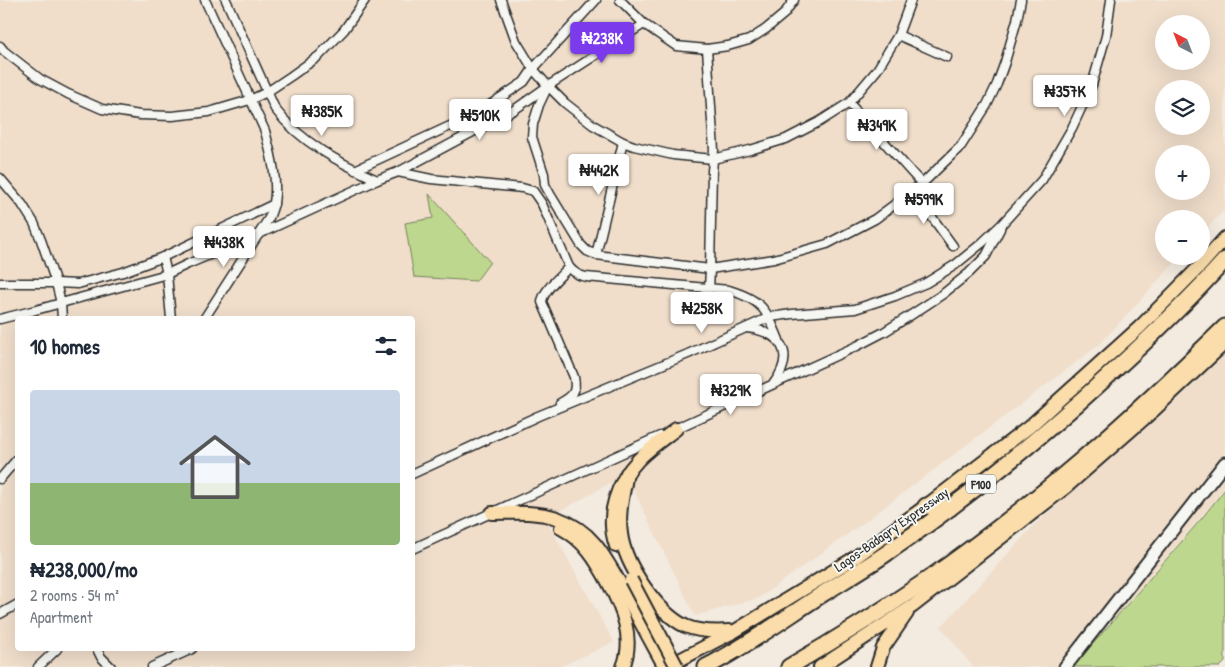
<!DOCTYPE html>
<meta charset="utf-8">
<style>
:root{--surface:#fff;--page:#f6f6f7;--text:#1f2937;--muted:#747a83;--accent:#7c3aed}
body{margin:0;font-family:"Patrick Hand",sans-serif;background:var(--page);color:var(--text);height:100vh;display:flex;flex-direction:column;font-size:19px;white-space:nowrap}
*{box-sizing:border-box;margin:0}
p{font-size:16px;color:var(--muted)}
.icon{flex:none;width:28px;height:28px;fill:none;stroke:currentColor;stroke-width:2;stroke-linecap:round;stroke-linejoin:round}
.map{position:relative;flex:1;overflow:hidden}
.panel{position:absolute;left:15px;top:316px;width:400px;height:335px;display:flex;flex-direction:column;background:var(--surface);border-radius:5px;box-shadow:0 5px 20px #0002}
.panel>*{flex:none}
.needle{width:32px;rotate:318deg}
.tools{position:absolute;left:1155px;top:15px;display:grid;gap:10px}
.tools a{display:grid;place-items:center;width:55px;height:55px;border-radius:50%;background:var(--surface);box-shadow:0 5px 20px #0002;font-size:25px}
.price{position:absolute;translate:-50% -42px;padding:0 11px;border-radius:5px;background:#fff;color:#222;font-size:16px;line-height:32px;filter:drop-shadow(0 1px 2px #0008)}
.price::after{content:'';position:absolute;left:50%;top:30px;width:15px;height:11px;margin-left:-8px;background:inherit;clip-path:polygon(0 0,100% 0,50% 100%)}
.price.active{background:var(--accent);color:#fff}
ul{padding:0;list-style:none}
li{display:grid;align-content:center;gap:10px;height:265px;padding:0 15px}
li span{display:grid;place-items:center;height:155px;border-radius:5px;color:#555}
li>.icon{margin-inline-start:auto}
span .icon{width:90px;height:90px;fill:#fffc;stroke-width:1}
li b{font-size:21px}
h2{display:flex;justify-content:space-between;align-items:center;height:60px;padding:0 15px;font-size:21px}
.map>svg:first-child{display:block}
</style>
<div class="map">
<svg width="1225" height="667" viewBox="0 0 1225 667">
<rect width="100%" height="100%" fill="#f3ebe0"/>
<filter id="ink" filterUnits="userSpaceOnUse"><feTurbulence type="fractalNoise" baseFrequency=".02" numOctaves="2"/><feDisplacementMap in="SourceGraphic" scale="10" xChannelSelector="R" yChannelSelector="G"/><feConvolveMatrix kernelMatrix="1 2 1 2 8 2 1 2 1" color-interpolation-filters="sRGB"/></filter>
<g filter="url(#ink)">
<g fill="#f0decb" fill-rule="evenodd">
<path d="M 0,0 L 1225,0 L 1225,209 L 1201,235 L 1201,219 L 1164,219 L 1164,256 L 1181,256 L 1099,345 L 862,524 L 759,598 L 695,616 L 633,489 L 612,482 L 564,509 L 548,523 L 614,642 L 560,667 L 0,667 ZM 1164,24 L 1201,24 L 1201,61 L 1164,61 ZM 1164,89 L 1201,89 L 1201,126 L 1164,126 ZM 1164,154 L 1201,154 L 1201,191 L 1164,191 ZM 18,319 L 412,319 L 412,649 L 18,649 Z"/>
<path d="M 1225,353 L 1225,487 L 1201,517 L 1072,667 L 973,667 L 941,627 L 1035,524 L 1173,404 Z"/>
</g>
<g fill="#bed78e" stroke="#74815c">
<path d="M 429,194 L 490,262 L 476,281 L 414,277 L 405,223 L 433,218 Z"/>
<path d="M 1225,489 L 1225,662 L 1220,667 L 1073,667 L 1202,518 Z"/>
</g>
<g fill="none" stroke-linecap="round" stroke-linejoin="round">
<g stroke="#2b2b2b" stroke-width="11">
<g id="minor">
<path d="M 226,0 L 275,109 C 300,142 340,163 377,180"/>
<path d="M 501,0 L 516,41 L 533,69 L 548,86 L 565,103 L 593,125 L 623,142 L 634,146 L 673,155 L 713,159 L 750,150 L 786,139 L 819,122 L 849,103 L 877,70 L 898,35 L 911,0"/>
<path d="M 620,0 L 644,24 L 676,46 L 707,49 L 728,46 L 749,40 L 766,29 L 784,14 L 794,0"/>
<path d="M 898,35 L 947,57"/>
<path d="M 0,46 L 4,51 L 40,79 L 68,94 L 102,109 L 140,115 L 172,116 L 209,112 L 250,100 L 267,92 L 291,76 L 319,56 L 344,30 L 365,0"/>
<path d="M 707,49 L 714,150 L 712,171 L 710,269 L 709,289"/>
<path d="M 548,86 L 539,105 L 533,124 L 532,137 L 544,174 L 545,185 L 550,194 L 581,245 L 587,251 L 596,255 L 710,269 L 774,259 L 827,244 L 875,219 L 922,184 L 961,146 L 987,105 L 997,84 L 1005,62 L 1017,20 L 1021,0"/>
<path d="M 849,103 L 922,184"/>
<path d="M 355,170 L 476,114 L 524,82 L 533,69 L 596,0"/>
<path d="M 398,172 L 431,179 L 522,188 L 533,191 L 542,204 L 569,267 L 573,271 L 579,275 L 586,277 L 729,290 C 762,300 767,310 779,340"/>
<path d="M 0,178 L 22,204 L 34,223 L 41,240 L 56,283 L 61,303 L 62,319"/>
<path d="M 913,191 L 953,246"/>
<path d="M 596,255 L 623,142"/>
<path d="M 163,257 L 167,274 L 171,319"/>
<path d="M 0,283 L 56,283 L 78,284 L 123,272 L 163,257 L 274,204"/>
<path d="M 0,319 L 32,311 L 167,274 L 188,264 L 259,234 L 377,180 L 398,172 L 514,110 L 548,86 L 644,24"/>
<path d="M 204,319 L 269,218 C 271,213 273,208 274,203 C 278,179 271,154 265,131 L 205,0"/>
<path d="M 747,328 C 781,332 796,353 774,383"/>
<path d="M 560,403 C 573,396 577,392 574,377 L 542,302 C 543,290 561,276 569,267"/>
<path d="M 673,430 L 857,346 L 884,332 L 911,315 L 943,294 L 969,273 L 986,256 L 1000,229"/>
<path d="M 412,474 L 538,416 L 688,354 L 770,317 L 792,314 L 855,309 L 895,296 L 926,283 L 955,265 L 982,243 L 1001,225 L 1042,180 L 1072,128 L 1092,85 L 1106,36 L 1111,0"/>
<path d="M 0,479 L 18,458"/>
<path d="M 412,549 C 495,512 577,473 660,436"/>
<path d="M 0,614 L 18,604"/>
<path d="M 97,649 L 101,657 L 111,667"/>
<path d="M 38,667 L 57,649"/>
<path d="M 152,667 L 192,649"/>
</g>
</g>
<g stroke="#2b2b2b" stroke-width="15">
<path id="secondary" d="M 1065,667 L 1225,463"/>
</g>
<g stroke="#2b2b2b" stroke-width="16">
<g id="primary">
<path d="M 627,473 C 623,494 618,513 621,534 C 625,565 657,612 685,626 C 699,632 715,632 730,631"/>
<path d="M 492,513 C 514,513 536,511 557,518 C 571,523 585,532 595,544 C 607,559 617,578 627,596 C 639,620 652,643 665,667"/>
<path d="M 561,528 C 584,540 596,560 608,582 C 622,608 635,638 623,667"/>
<path d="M 616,546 C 605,515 617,482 639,459 C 650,448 663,439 676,429"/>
<path d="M 666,667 L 735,631 L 856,557 L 926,506 L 1029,427 L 1140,327 L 1201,265 L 1225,238"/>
<path d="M 820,667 L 913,606 L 1066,487 L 1155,409 L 1225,343"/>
<path d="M 877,667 L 883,648 L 907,613"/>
</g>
</g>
<g stroke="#2b2b2b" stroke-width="19">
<g id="motorway">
<path d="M 926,506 L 950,508"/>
<path d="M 706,667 C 747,646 785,618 824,593 C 848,578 872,564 894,548 C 969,497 1040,438 1107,377 C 1148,340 1188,301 1225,260"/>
<path d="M 789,667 C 835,640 880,612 924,582 C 1033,507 1131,419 1225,327"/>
</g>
</g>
<use href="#minor" stroke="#f6f6f2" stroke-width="8"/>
<use href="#secondary" stroke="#f6f6f2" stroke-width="11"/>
<use href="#primary" stroke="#fbddab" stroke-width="12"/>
<use href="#motorway" stroke="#fbddab" stroke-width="15"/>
<g stroke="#2b2b2b" stroke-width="16" stroke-linecap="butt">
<path id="primary-bridge" d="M 631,580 L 677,667"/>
</g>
<use href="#primary-bridge" stroke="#fbddab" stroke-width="12"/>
</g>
</g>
<g text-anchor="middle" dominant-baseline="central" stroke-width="4" stroke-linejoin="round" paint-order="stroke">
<rect fill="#f6f6f2" stroke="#686867" stroke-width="1" x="966" y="474.5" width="30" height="19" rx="4"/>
<g font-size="12" font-weight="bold" fill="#2b2b2b">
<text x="981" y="484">F100</text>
</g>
<g font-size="14" fill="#2b2b2b" stroke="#f6f6f2">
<text transform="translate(891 529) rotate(-35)">Lagos-Badagry Expressway</text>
</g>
</g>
</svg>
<div class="tools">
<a><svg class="needle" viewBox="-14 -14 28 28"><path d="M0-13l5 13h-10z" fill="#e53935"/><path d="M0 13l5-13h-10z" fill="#747a83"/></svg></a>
<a><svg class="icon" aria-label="layers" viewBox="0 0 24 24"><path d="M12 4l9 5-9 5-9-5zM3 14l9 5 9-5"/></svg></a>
<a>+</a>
<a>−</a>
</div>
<b class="price active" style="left:602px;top:64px">₦238K</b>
<b class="price" style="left:1065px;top:117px">₦357K</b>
<b class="price" style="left:322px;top:137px">₦385K</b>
<b class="price" style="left:480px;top:141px">₦510K</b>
<b class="price" style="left:877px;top:151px">₦349K</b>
<b class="price" style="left:599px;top:196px">₦442K</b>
<b class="price" style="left:924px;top:225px">₦599K</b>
<b class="price" style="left:224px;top:268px">₦438K</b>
<b class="price" style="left:702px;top:334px">₦258K</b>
<b class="price" style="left:731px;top:416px">₦329K</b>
<section class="panel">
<h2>10 homes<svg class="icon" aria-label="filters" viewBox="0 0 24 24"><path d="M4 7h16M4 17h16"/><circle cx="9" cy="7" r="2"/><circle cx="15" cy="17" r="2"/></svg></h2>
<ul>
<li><span style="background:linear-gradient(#c9d6e8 60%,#8fb573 0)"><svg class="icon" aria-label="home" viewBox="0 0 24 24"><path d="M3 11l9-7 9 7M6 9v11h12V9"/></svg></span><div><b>₦238,000/mo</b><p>2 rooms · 54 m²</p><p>Apartment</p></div></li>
</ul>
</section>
</div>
